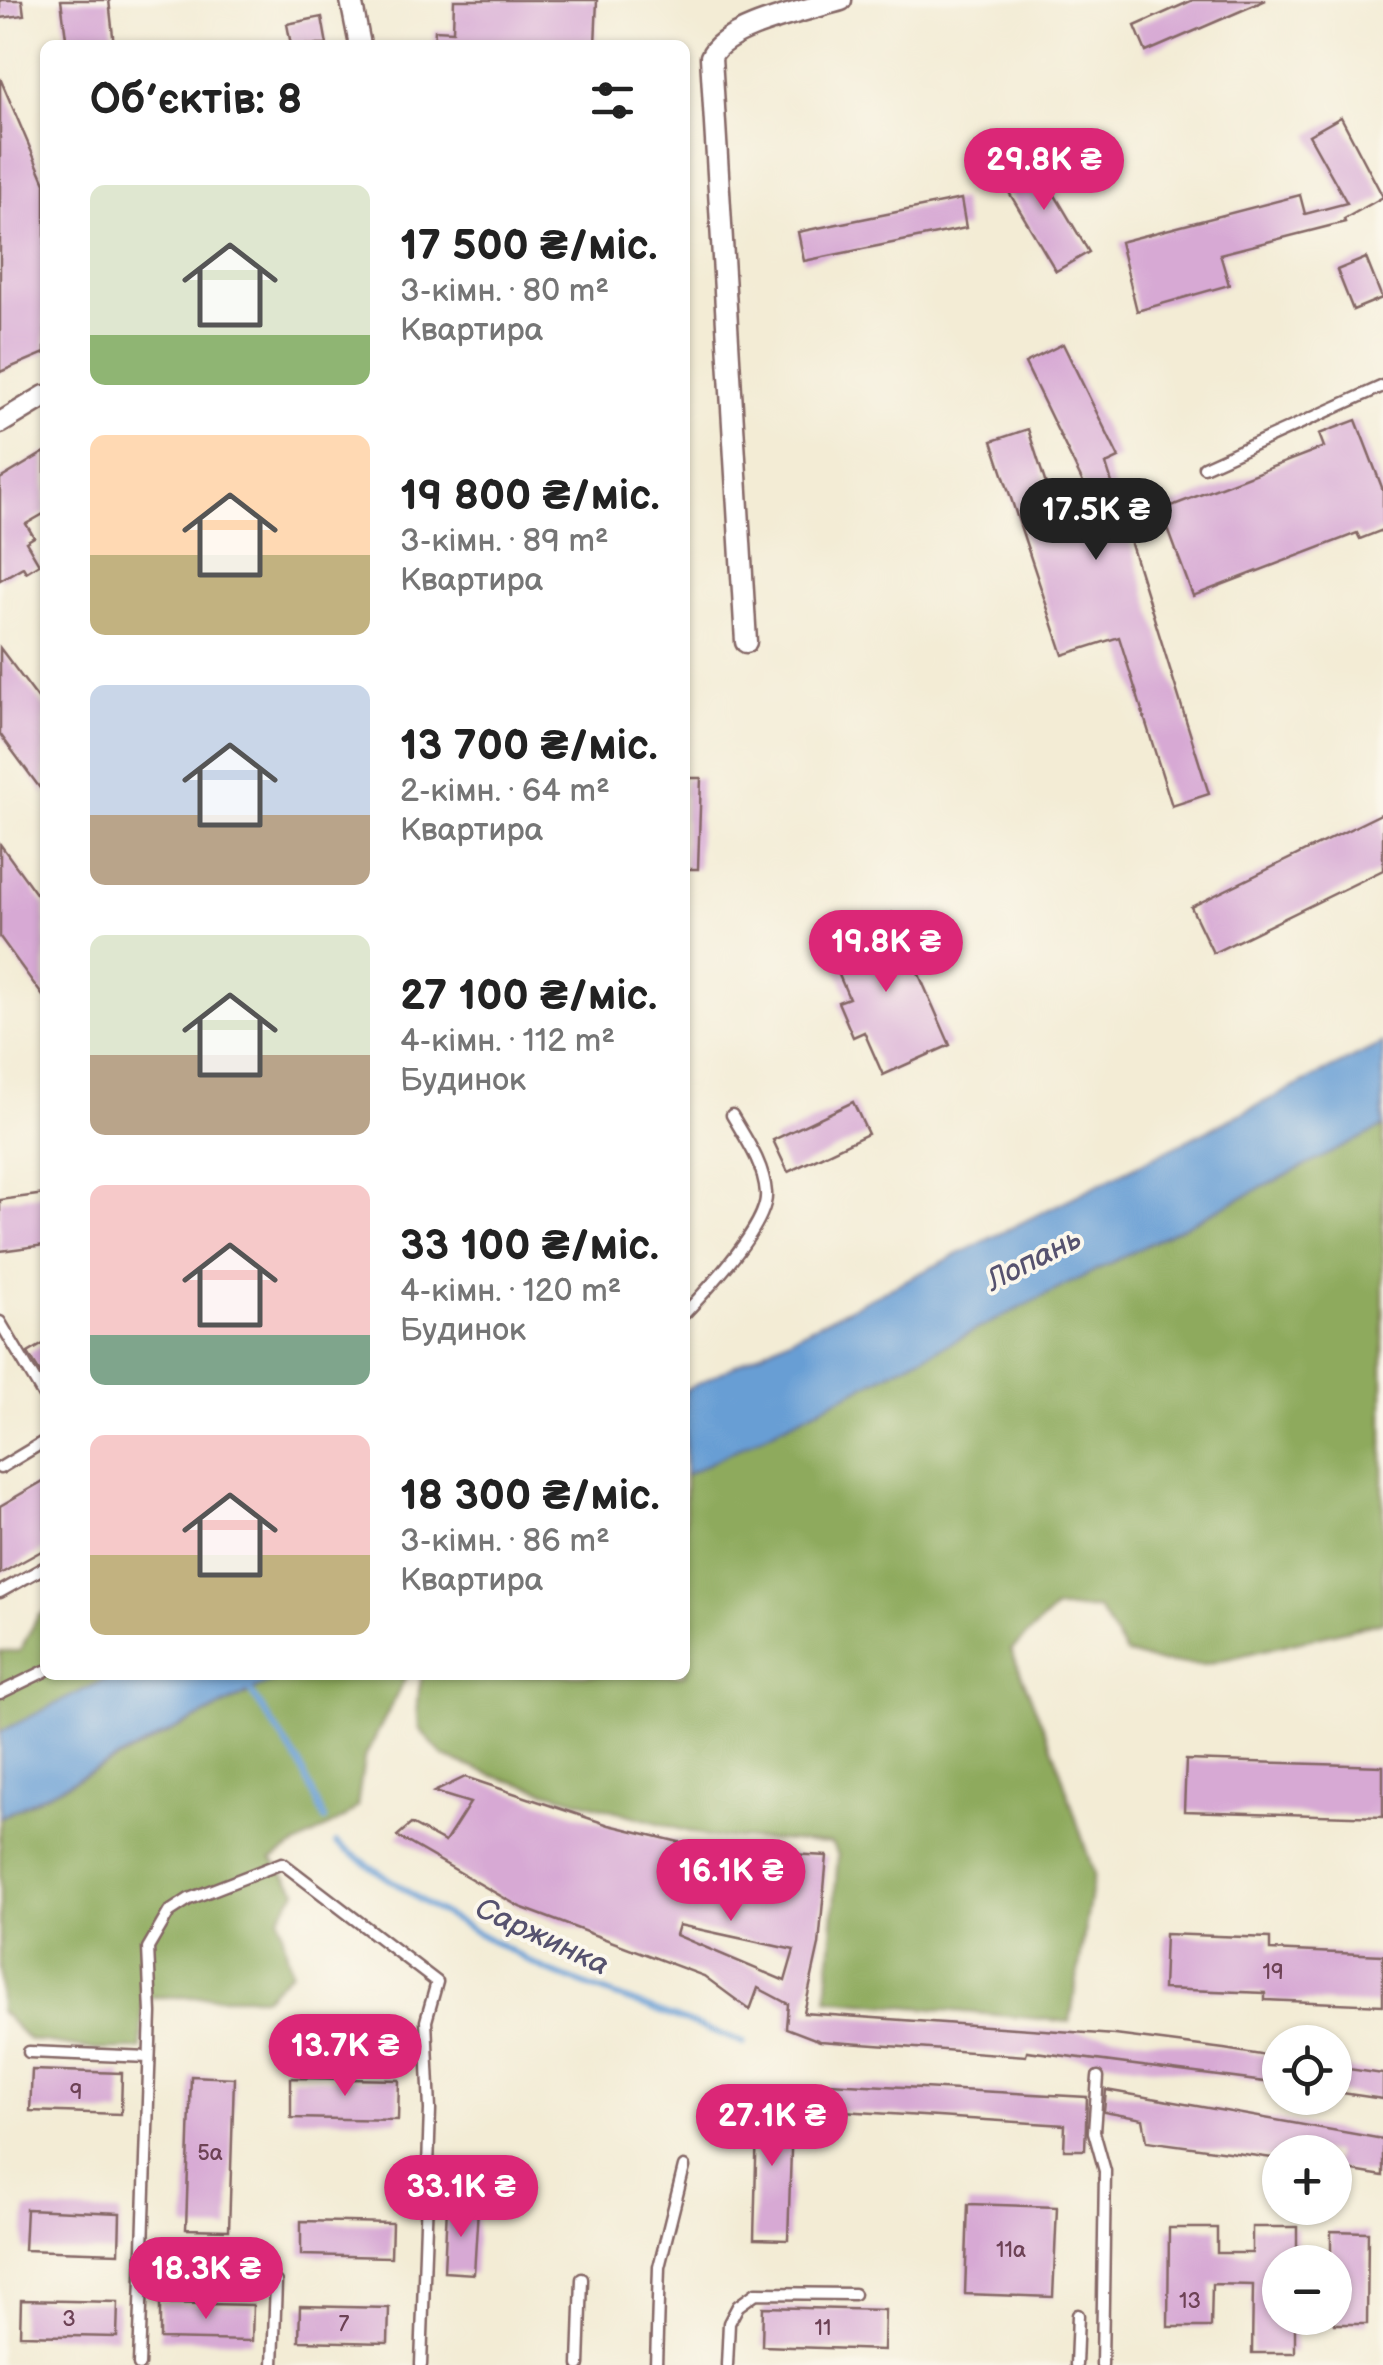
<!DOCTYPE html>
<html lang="uk">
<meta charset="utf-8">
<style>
:root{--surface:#fff;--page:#f6f6f6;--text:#222;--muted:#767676;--accent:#db2777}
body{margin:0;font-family:"Balsamiq Sans",sans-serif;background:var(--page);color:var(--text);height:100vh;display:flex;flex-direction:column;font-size:38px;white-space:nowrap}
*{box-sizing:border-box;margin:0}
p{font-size:32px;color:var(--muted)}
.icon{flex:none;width:55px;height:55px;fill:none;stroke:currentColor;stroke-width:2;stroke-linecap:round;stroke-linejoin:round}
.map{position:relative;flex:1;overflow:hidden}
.sheet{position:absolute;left:40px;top:40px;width:650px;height:1640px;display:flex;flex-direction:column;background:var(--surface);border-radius:15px;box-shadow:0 2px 8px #0004}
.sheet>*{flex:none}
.fabs{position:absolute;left:1262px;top:2025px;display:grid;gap:20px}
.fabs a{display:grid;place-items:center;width:90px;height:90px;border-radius:50%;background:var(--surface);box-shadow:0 2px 8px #0004;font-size:50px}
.price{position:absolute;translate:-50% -85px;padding:0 22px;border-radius:35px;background:var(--accent);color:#fff;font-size:32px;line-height:65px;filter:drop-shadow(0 2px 5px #0008)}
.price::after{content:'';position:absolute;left:50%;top:60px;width:30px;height:22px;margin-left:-15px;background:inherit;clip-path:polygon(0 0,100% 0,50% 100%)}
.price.active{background:#222;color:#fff}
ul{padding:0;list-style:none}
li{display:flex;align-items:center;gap:30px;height:250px;padding:0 50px}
li span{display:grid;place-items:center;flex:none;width:280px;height:200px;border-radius:15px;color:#555}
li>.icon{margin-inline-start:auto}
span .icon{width:120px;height:120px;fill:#fffc;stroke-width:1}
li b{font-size:42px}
h2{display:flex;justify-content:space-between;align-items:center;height:120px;padding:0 50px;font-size:42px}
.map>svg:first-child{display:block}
</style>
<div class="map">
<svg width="1383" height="2365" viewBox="0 0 1383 2365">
<rect width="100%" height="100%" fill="#fbf7ec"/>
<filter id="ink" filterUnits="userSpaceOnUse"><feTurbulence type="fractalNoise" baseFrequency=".01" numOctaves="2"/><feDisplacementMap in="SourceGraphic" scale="20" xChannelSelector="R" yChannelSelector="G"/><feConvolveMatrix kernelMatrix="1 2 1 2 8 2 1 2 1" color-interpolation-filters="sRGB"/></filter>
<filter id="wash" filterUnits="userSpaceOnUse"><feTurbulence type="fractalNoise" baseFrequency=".0048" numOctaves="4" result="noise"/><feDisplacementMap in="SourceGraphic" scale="40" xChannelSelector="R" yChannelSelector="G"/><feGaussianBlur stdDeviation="2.25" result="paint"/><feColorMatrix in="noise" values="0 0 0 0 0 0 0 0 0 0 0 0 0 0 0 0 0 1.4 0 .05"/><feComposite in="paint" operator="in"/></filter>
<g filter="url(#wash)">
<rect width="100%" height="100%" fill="#f3ecd5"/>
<g fill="#8eaa5d" stroke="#6c6444" stroke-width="2.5">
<path d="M 1383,1127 L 1383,1621 L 1202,1665 L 1157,1662 L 1126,1654 L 1098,1609 L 1055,1609 L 1011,1650 L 1056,1757 L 1094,1874 L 1070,2022 L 827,1999 L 838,1855 L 831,1843 L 707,1837 L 500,1778 L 444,1757 L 419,1728 L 417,1701 L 422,1675 L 685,1675 L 685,1475 Z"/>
<path d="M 45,1612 L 45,1675 L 114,1675 L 0,1732 L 0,1651 L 20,1651 L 38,1616 Z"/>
<path d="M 285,1675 L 407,1675 L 364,1759 L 357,1807 L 346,1817 L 272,1859 L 297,1890 L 279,1917 L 291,1971 L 265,1997 L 143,1997 L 141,2049 L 96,2050 L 29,2040 L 0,2011 L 0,1818 Z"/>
</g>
<g fill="#679ed4" stroke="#585e80" stroke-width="2.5">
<path d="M 1383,1043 L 1383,1127 L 685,1475 L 685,1390 Z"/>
<path d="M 114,1675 L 284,1675 L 0,1817 L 0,1732 Z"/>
</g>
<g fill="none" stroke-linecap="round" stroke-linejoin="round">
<g stroke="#679ed4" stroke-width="6">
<path d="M 251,1692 L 299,1763 L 325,1820"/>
<path d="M 336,1843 L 432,1908 L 547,1971 L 744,2043"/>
</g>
</g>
<g id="blocks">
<g fill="#d7a9d4" fill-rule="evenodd">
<path d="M 0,0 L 22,0 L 24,15 L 0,18 Z"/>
<path d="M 61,0 L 109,0 L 114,45 L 67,45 Z"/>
<path d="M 454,0 L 597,0 L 595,45 L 434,45 L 435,30 L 453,31 Z"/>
<path d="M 1193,0 L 1266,0 L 1146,52 L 1135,26 Z"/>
<path d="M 322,17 L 327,45 L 291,45 L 287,24 Z"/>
<path d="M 0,78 L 45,183 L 45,353 L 0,372 Z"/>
<path d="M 1341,117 L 1383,197 L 1344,219 L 1345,222 L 1220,254 L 1229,285 L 1137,311 L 1120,242 L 1300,195 L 1305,214 L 1347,203 L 1309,135 Z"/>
<path d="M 1031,155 L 1089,252 L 1056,271 L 998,174 Z"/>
<path d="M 961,199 L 966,228 L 804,261 L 798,232 Z"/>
<path d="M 1366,258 L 1382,298 L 1353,310 L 1337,270 Z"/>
<path d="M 1063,344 L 1119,458 L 1106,464 L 1209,794 L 1172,806 L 1119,637 L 1063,655 L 992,441 L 1028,429 L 1051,500 L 1086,489 L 1025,363 Z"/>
<path d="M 1356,420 L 1383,490 L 1383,530 L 1360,539 L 1357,533 L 1193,596 L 1161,510 L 1324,447 L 1319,434 Z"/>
<path d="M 45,452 L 45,513 L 26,524 L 34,537 L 26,542 L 39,564 L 26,572 L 23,567 L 0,580 L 0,479 Z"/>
<path d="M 0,648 L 45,708 L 45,795 L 0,734 Z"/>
<path d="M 685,778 L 701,778 L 698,869 L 685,869 Z"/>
<path d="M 1383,813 L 1383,870 L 1213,953 L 1191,907 Z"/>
<path d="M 0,844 L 45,906 L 45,999 L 0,937 Z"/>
<path d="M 892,913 L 950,1045 L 883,1075 L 864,1032 L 853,1037 L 838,1002 L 849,998 L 825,943 Z"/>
<path d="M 853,1102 L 868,1134 L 788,1172 L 773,1140 Z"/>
<path d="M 45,1194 L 45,1245 L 0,1251 L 0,1200 Z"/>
<path d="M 45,1343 L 45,1381 L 28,1353 Z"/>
<path d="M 45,1480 L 45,1549 L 0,1574 L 0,1506 Z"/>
<path d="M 1186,1760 L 1383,1766 L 1383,1817 L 1184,1811 Z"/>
<path d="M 465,1777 L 609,1825 L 712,1850 L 827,1856 L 819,1945 L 804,2013 L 1115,2035 L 1224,2049 L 1280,2058 L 1280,2084 L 1027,2051 L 1026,2056 L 820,2041 L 786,2028 L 788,2004 L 758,1988 L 750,2010 L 704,1976 L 520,1907 L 397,1836 L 411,1824 L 445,1842 L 470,1803 L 434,1792 ZM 679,1925 L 794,1950 L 785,1981 L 676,1935 Z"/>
<path d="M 1165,1934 L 1270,1938 L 1270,1950 L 1383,1955 L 1383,2005 L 1265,2000 L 1265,1993 L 1163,1989 Z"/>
<path d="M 1335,2067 L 1383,2074 L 1383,2099 L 1335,2092 Z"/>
<path d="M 32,2070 L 122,2073 L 121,2114 L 30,2111 Z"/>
<path d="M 191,2076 L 234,2078 L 229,2230 L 186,2229 Z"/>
<path d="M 291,2078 L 399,2080 L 398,2120 L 291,2118 Z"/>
<path d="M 829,2083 L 1087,2097 L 1085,2150 L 1064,2150 L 1065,2125 L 828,2110 Z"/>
<path d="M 1106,2090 L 1383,2139 L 1383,2176 L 1335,2168 L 1335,2152 L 1280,2152 L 1280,2159 L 1147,2141 L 1143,2119 L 1104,2112 Z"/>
<path d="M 749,2101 L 787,2102 L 786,2121 L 792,2121 L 788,2240 L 754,2239 L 757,2123 L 749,2122 Z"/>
<path d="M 968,2204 L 1057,2207 L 1053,2297 L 965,2294 Z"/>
<path d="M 447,2206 L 478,2208 L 474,2274 L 444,2272 Z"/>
<path d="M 26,2209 L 120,2213 L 119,2253 L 24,2250 Z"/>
<path d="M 301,2221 L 392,2223 L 391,2257 L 301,2255 Z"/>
<path d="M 1252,2227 L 1297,2227 L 1297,2262 L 1280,2262 L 1280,2318 L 1295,2318 L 1295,2353 L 1252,2353 L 1253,2285 L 1212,2284 L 1211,2327 L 1168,2327 L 1169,2228 L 1217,2228 L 1217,2253 L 1252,2253 Z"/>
<path d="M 1331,2231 L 1368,2232 L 1367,2324 L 1335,2324 L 1335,2262 L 1331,2262 Z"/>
<path d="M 21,2300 L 118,2302 L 117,2337 L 20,2335 Z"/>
<path d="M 160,2303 L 253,2305 L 252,2341 L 160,2339 Z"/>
<path d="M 300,2306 L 389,2308 L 388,2343 L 299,2341 Z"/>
<path d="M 763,2307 L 885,2310 L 884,2350 L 762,2346 Z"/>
</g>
</g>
</g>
<g filter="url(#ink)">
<use href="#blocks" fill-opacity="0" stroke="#856766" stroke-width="2.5"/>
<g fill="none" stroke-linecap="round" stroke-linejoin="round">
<g stroke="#856766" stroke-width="15">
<g id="lane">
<path d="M 1204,467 L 1383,386"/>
<path d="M 685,1313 C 707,1290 769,1224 766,1193 C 764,1164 746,1139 732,1115"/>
<path d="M 0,1322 L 45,1398"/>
<path d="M 0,1468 L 45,1441"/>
<path d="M 0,1592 L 45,1567"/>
<path d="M 0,1693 L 45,1671"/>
<path d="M 29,2052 L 149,2057"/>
<path d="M 1098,2077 L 1094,2132 L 1105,2171 L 1102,2365"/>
<path d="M 139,2365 L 151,2013 L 148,1948 L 169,1912 L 189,1899 L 282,1863 L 437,1982 L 426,2021 L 430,2110 L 421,2365"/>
<path d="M 273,2365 L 276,2282"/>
<path d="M 579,2365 L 582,2279"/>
<path d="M 656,2365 L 659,2267 L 684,2167"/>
<path d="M 727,2365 L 729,2323 L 738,2306 L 756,2293 L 854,2294"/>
<path d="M 1076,2365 L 1078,2315"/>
</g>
</g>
<g stroke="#856766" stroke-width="25">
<g id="street">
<path d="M 351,0 L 360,45"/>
<path d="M 0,423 L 45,396"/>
<path d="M 746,642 L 711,57 C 723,27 809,10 841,0"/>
</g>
</g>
<use href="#lane" stroke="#fff" stroke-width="10"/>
<use href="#street" stroke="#fff" stroke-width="20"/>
</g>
</g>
<g text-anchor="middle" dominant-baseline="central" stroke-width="8" stroke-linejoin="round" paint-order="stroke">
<g font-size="22" fill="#6d4255">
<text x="1273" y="1972">19</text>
<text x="76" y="2092">9</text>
<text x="210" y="2153">5а</text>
<text x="1011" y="2250">11а</text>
<text x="1190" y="2301">13</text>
<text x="69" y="2319">3</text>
<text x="344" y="2324">7</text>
<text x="823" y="2328">11</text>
</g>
<g font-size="30" font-style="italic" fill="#56526f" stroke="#fbf7ec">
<text transform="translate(1034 1260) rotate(-27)">Лопань</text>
<text transform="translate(542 1937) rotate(25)">Саржинка</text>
</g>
</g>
</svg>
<div class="fabs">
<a><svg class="icon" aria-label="locate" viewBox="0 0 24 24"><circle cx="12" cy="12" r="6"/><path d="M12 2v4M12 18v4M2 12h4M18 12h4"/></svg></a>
<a>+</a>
<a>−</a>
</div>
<b class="price" style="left:1044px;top:213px">29.8K ₴</b>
<b class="price active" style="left:1096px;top:563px">17.5K ₴</b>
<b class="price" style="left:886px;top:995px">19.8K ₴</b>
<b class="price" style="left:731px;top:1924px">16.1K ₴</b>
<b class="price" style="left:345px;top:2099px">13.7K ₴</b>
<b class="price" style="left:772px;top:2169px">27.1K ₴</b>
<b class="price" style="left:461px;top:2240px">33.1K ₴</b>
<b class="price" style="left:206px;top:2322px">18.3K ₴</b>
<section class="sheet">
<h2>Об’єктів: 8<svg class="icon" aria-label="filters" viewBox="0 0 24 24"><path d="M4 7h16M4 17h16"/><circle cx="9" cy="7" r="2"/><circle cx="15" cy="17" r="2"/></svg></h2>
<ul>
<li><span style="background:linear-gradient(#dfe7d0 75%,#8fb573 0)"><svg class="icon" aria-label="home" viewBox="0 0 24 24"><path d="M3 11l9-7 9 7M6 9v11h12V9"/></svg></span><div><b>17 500 ₴/міс.</b><p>3-кімн. · 80 m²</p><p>Квартира</p></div></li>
<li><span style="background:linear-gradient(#ffd9b3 60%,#c2b280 0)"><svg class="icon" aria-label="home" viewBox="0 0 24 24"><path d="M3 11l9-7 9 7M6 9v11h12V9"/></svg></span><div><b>19 800 ₴/міс.</b><p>3-кімн. · 89 m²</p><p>Квартира</p></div></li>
<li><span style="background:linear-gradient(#c9d6e8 65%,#b9a48a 0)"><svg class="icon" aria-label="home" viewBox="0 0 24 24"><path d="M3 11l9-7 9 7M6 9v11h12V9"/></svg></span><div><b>13 700 ₴/міс.</b><p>2-кімн. · 64 m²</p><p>Квартира</p></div></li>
<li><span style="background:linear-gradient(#dfe7d0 60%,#b9a48a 0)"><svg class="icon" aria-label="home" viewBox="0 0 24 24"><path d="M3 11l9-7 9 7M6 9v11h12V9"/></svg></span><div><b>27 100 ₴/міс.</b><p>4-кімн. · 112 m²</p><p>Будинок</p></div></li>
<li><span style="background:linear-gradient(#f6c9c9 75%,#7fa58c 0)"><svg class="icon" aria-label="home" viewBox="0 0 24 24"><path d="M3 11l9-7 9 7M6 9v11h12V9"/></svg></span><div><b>33 100 ₴/міс.</b><p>4-кімн. · 120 m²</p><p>Будинок</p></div></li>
<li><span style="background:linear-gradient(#f6c9c9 60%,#c2b280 0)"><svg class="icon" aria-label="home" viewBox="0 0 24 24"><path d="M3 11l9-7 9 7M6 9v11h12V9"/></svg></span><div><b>18 300 ₴/міс.</b><p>3-кімн. · 86 m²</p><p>Квартира</p></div></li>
</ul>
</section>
</div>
